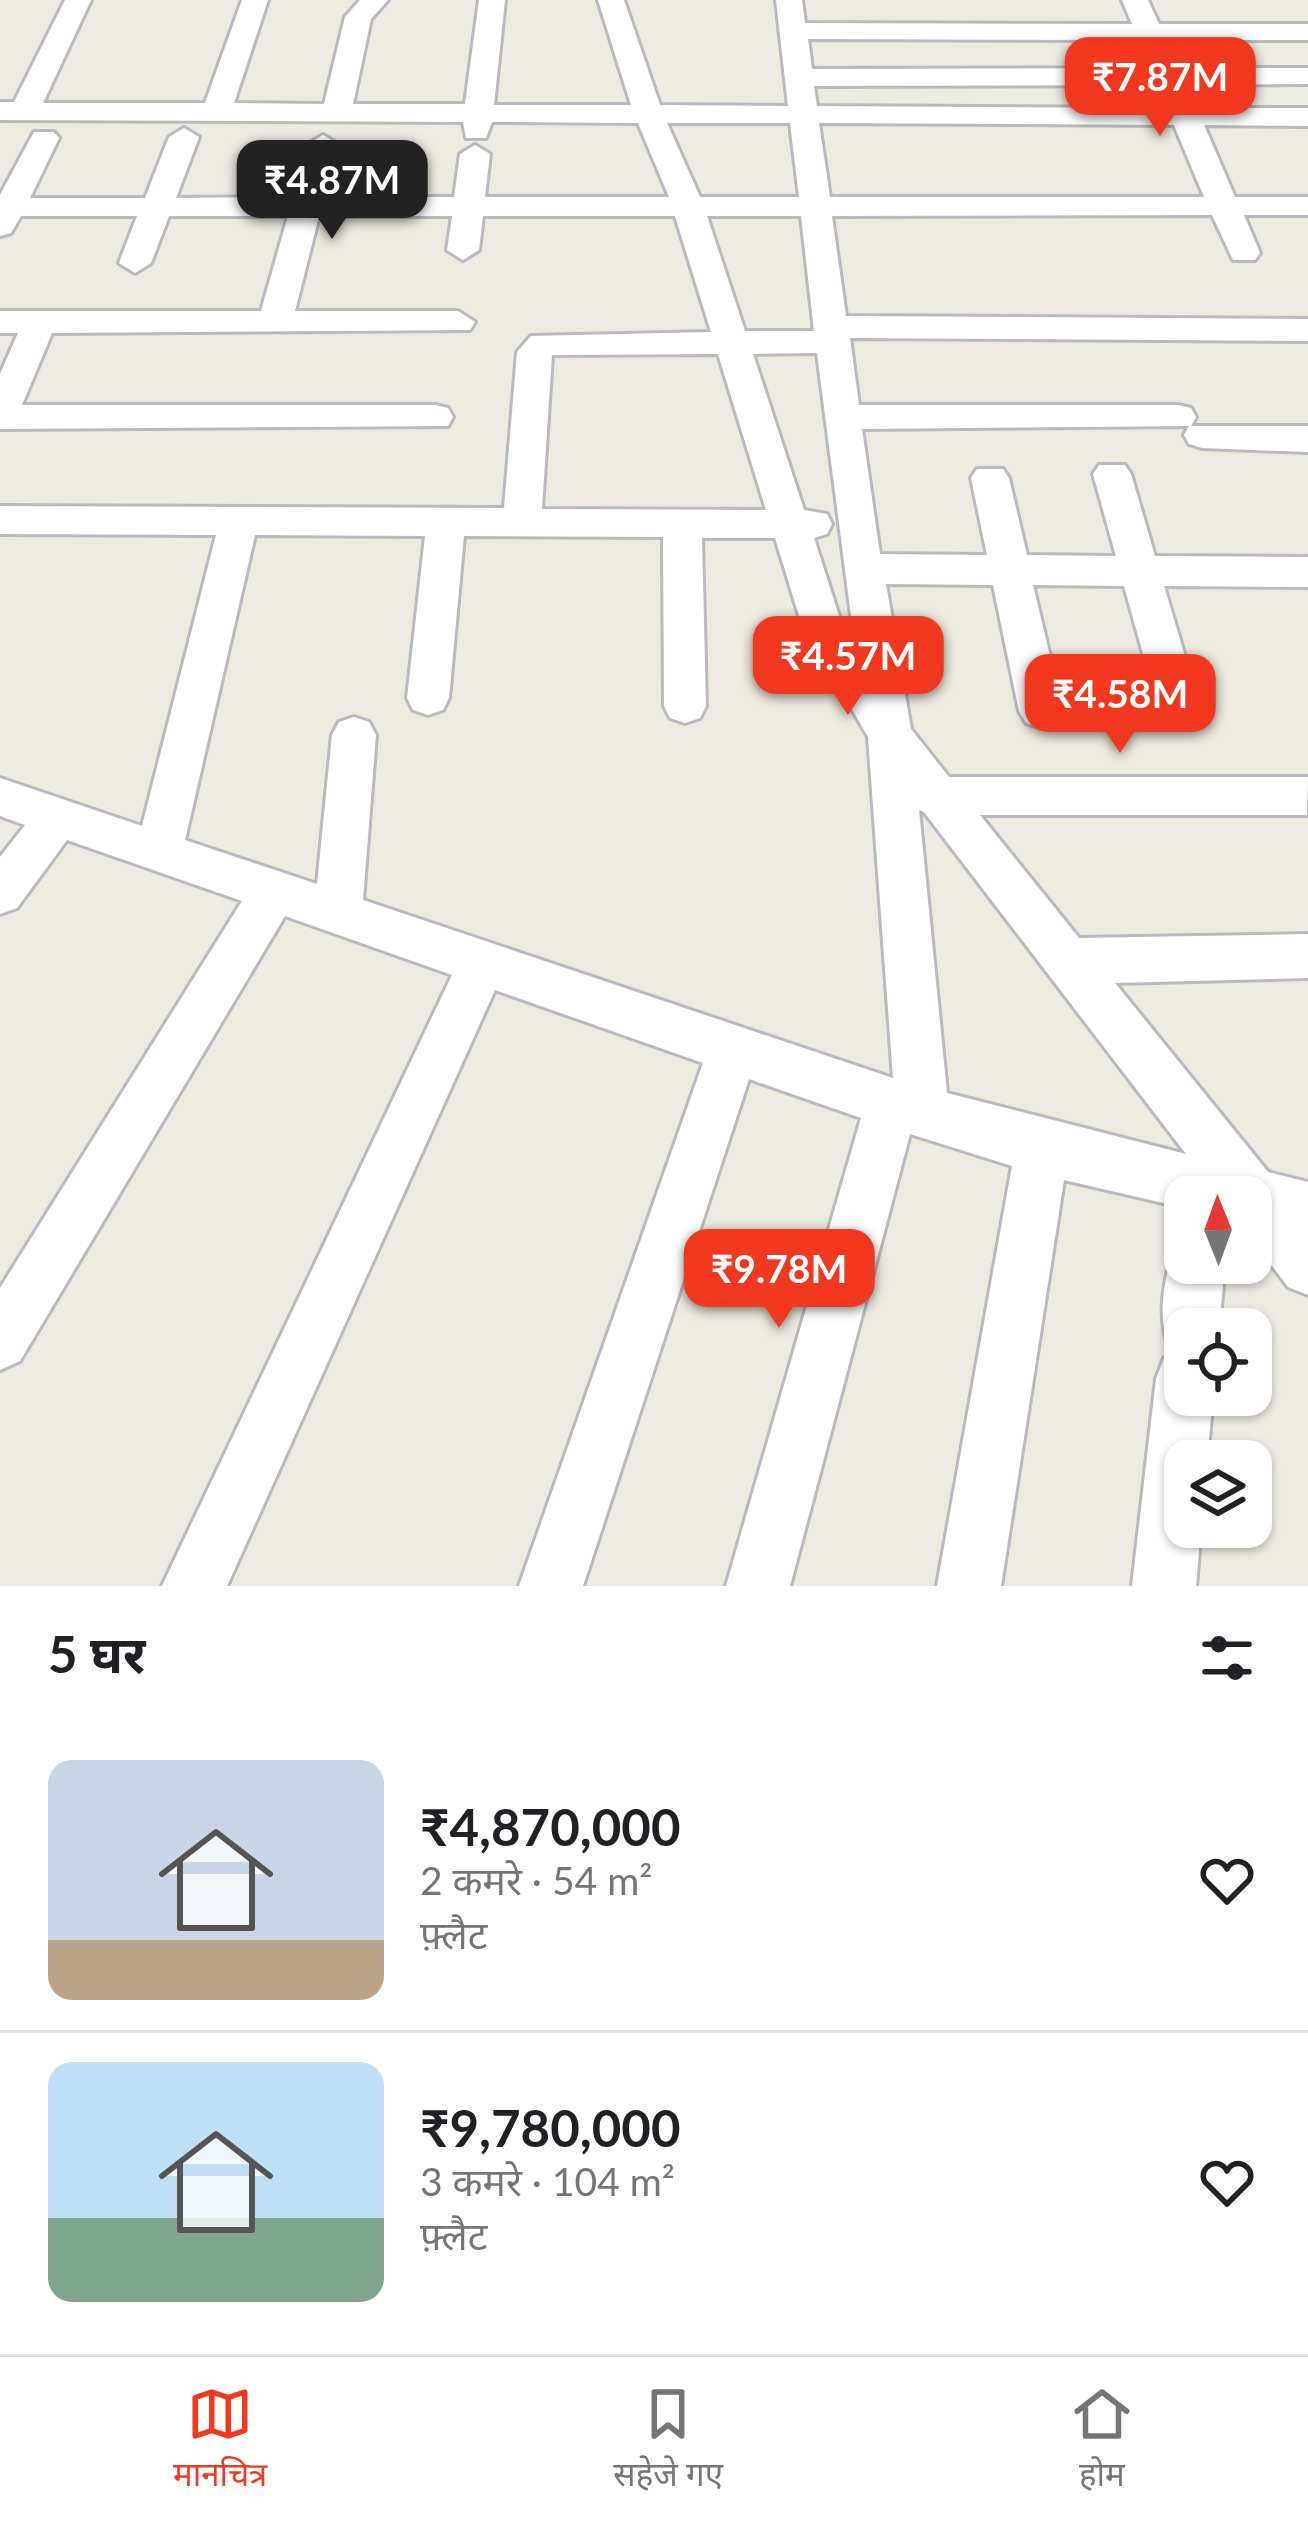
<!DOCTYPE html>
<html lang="hi">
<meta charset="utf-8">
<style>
:root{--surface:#fff;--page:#f6f6f6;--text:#202124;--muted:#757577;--line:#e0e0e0;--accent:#f23920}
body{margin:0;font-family:Lato,"Noto Sans Devanagari",sans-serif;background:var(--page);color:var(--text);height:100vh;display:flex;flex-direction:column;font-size:45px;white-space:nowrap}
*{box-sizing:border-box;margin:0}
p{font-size:39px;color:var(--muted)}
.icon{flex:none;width:66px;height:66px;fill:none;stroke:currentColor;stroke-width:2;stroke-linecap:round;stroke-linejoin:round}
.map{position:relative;height:1586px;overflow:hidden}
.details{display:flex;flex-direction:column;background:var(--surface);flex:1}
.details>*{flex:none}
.needle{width:78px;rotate:359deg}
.controls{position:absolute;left:1164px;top:1176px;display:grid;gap:24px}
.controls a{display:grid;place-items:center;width:108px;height:108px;border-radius:24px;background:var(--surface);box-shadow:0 3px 9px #0004;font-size:60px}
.price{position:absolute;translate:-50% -102px;padding:0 27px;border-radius:24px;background:var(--accent);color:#fff;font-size:39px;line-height:78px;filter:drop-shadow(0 3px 6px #0008)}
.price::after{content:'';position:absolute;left:50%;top:72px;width:36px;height:27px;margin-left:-18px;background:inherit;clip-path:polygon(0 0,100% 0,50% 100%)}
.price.current{background:#222;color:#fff}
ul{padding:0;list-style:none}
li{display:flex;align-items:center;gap:36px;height:300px;padding:0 48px}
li+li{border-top:3px solid var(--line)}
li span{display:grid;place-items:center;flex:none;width:336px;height:240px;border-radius:24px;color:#555}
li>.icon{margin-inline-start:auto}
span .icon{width:144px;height:144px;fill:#fffc;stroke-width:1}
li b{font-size:51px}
h2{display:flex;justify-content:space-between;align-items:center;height:144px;padding:0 48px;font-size:51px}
.tab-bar{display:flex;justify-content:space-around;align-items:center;height:168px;border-top:3px solid var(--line);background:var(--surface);font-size:33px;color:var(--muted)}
.tab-bar a{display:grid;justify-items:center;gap:6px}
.tab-bar .current{color:var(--accent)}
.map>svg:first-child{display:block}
</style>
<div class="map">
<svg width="1308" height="1586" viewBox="0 0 1308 1586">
<rect width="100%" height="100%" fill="#edeae0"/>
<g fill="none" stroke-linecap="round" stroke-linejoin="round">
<g stroke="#b8bac0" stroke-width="6">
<g id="street">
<path d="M 65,0 L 91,0 L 43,103 L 205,103 L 242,0 L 268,0 L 234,103 L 324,104 L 345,17 L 360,0 L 388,0 L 371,19 L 353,104 L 465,104 L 479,0 L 505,0 L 494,105 L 631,105 L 598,0 L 624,0 L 660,105 L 788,106 L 776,0 L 802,0 L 805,23 L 1132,24 L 1122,0 L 1148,0 L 1159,24 L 1308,24 L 1308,40 L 1166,40 L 1178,68 L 1308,68 L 1308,84 L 1186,85 L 1196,108 L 1308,108 L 1308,126 L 1204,125 L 1235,197 L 1308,197 L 1308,215 L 1244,215 L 1260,253 L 1255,260 L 1233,260 L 1212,215 L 832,216 L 846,316 L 1308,319 L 1308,341 L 850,338 L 859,405 L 1178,405 L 1191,408 L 1196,417 L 1191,426 L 1308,426 L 1308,452 L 1202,448 L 1189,444 L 1184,435 L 1189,426 L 862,429 L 880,554 L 987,555 L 971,478 L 977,469 L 1003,469 L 1009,478 L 1027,555 L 1116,556 L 1093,474 L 1099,465 L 1125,465 L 1131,474 L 1155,556 L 1308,557 L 1308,587 L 1164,586 L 1200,707 L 1194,719 L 1179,724 L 1164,719 L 1158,707 L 1124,586 L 1033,585 L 1063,711 L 1056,723 L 1041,728 L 1026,723 L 1019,711 L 993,585 L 886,584 L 911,729 L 949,777 L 1308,777 L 1307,815 L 980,815 L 1079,938 L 1308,934 L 1308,978 L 1115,983 L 1268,1172 L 1308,1182 L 1308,1295 L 1288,1287 L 1251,1238 L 1251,1197 L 1185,1197 L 1185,1208 L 1064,1180 L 1001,1586 L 937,1586 L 1012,1166 L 910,1134 L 790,1586 L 726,1586 L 861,1118 L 749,1079 L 583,1586 L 519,1586 L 703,1063 L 495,990 L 227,1586 L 162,1586 L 452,975 L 285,916 L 20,1361 L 0,1370 L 0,1288 L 242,901 L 67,840 L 17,908 L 0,914 L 0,857 L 25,825 L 0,816 L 0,778 L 142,826 L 216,535 L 0,534 L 0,506 L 504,508 L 517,352 L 531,336 L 711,332 L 675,216 L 483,216 L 479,250 L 463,260 L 447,250 L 452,216 L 319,216 L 295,311 L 458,311 L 475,322 L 470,330 L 52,333 L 22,405 L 435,405 L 448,408 L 453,417 L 448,426 L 0,429 L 0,374 L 18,333 L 0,333 L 0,311 L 261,311 L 288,216 L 169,216 L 151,263 L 135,273 L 119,263 L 137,216 L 21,216 L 11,233 L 0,236 L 0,195 L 34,132 L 54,132 L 59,138 L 30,198 L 145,198 L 169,137 L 184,128 L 199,137 L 176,198 L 293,197 L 308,144 L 323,135 L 338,144 L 324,197 L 454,197 L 460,154 L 475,145 L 490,154 L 485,197 L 669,197 L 638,123 L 492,122 L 486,138 L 466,138 L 463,122 L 0,120 L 0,102 L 14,102 ZM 808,39 L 1139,40 L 1150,68 L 812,69 ZM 1157,85 L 1167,108 L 817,106 L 814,86 ZM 667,123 L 790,123 L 799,197 L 700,197 ZM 819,123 L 1174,125 L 1204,197 L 830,197 ZM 707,216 L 801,216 L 814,331 L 745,331 ZM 817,353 L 854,639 L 839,616 L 814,538 L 827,534 L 832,524 L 827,514 L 804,510 L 753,354 ZM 718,354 L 766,510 L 542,509 L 552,355 ZM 255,535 L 425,536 L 407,698 L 413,710 L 428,715 L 443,710 L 449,698 L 464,536 L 663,537 L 664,706 L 670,718 L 685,723 L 700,718 L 706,706 L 702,538 L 775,538 L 800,619 L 868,737 L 893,1078 L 363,900 L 376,735 L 369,722 L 354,717 L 339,722 L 332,735 L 317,884 L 185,840 ZM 919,810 L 924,812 L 1186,1154 L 947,1093 Z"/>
<path d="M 1185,1240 L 1185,1263 L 1225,1263 L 1219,1329 L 1185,1329 L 1185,1395 L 1213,1395 L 1207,1461 L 1185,1461 L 1185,1527 L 1201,1527 L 1196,1586 L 1132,1586 L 1156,1379 L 1164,1358 L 1178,1353 L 1170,1349 C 1156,1317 1164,1275 1177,1243 Z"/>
</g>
</g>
<use href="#street" fill="#fff" fill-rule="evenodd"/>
</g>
</svg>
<div class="controls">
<a><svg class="needle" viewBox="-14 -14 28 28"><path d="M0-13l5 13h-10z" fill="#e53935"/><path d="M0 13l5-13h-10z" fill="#757577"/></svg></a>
<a><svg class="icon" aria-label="locate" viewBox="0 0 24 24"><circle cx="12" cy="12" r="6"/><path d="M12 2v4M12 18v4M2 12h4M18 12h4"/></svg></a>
<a><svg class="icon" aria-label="layers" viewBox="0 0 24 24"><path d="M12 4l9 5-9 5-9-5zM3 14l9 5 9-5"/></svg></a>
</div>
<b class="price" style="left:1160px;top:139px">₹7.87M</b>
<b class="price current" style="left:332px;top:242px">₹4.87M</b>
<b class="price" style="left:848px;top:718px">₹4.57M</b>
<b class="price" style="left:1120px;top:756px">₹4.58M</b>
<b class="price" style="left:779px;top:1331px">₹9.78M</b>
</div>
<section class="details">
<h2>5 घर<svg class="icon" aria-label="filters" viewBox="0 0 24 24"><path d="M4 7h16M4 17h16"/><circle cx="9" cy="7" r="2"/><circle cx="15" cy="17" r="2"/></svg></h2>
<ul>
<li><span style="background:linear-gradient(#c9d6e8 75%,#b9a48a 0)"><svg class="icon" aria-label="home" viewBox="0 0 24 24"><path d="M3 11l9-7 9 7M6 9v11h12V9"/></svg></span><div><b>₹4,870,000</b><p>2 कमरे · 54 m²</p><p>फ़्लैट</p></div><svg class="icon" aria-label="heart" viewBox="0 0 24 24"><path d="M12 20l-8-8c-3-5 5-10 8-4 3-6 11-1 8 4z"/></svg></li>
<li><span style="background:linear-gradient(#bfe0f5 65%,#7fa58c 0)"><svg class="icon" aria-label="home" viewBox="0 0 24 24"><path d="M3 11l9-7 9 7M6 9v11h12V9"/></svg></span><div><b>₹9,780,000</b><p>3 कमरे · 104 m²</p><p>फ़्लैट</p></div><svg class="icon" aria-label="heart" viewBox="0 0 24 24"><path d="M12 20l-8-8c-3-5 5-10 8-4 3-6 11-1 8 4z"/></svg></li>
</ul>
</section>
<nav class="tab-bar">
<a class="current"><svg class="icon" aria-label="map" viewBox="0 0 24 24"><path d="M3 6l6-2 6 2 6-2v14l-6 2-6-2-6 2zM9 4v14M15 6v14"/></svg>मानचित्र</a>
<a><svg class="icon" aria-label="saved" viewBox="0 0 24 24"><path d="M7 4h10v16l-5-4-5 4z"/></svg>सहेजे गए</a>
<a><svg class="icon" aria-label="home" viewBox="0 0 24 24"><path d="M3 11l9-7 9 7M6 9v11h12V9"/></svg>होम</a>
</nav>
